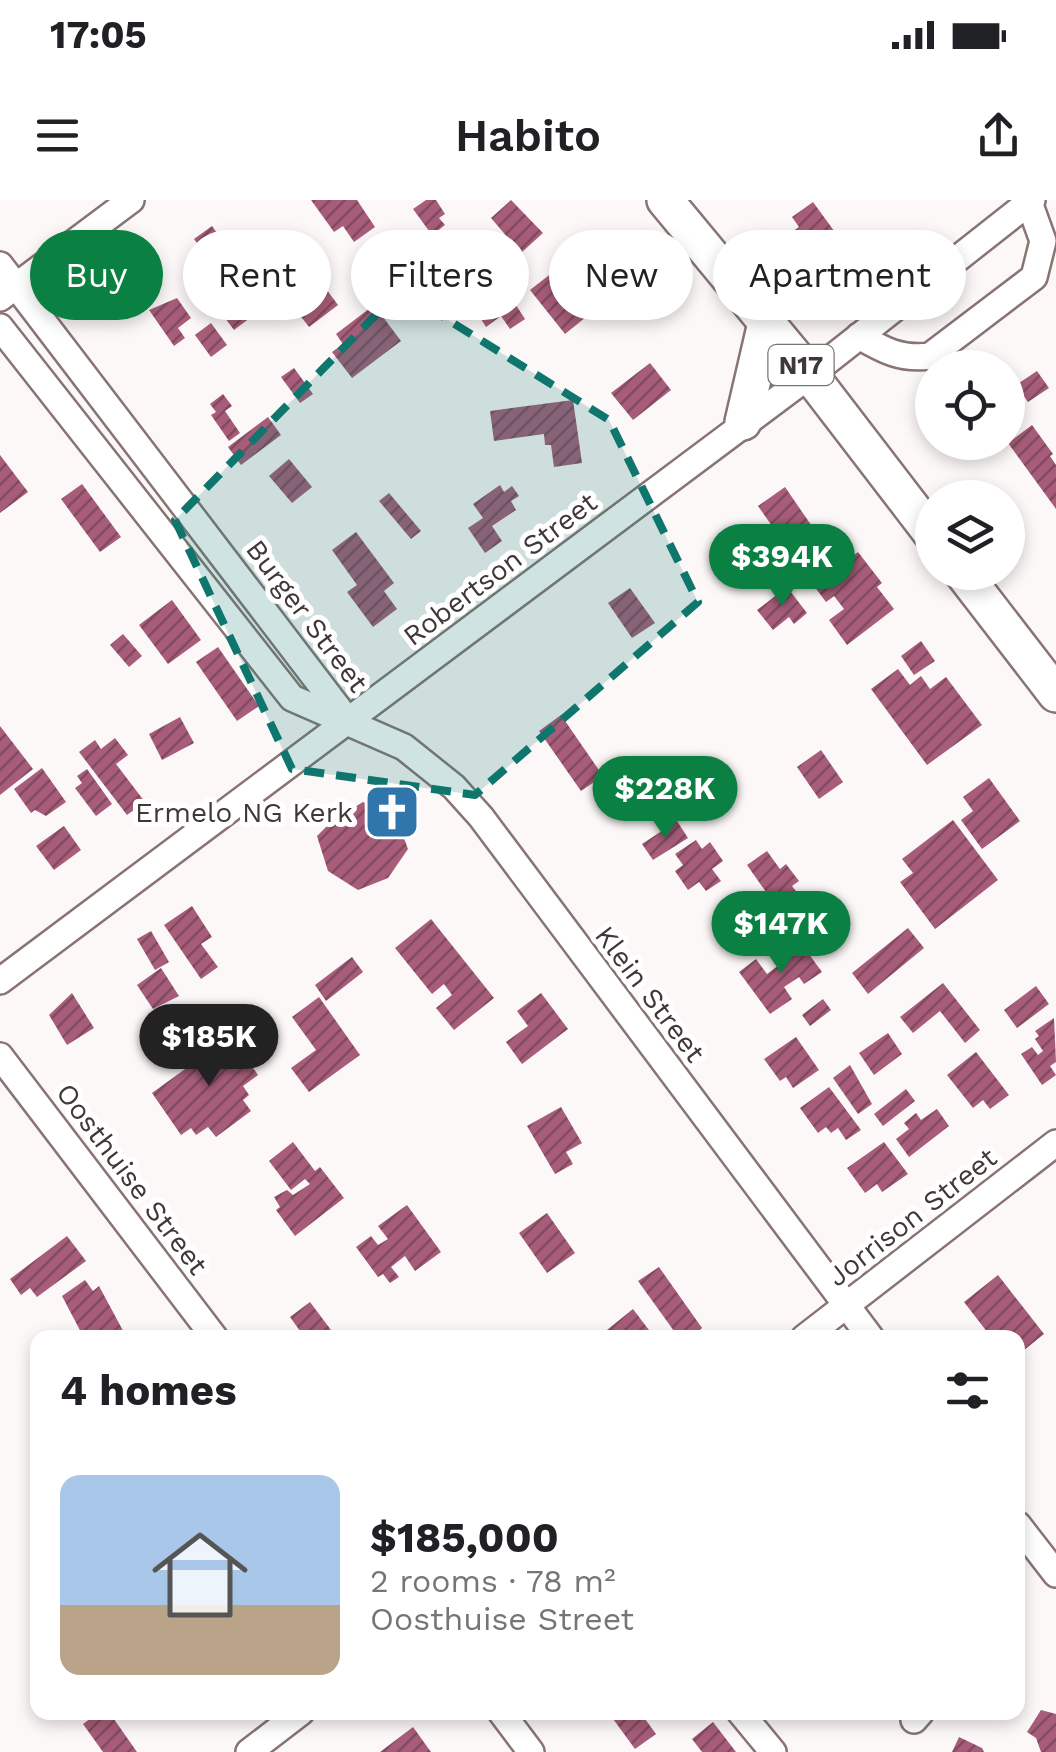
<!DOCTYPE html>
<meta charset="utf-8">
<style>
:root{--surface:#fff;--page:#f6f6f6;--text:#202124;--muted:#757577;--line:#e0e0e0;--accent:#0b8043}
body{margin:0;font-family:"Work Sans",sans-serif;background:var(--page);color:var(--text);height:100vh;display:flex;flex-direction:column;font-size:38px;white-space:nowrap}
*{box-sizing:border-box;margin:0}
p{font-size:32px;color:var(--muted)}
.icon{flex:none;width:55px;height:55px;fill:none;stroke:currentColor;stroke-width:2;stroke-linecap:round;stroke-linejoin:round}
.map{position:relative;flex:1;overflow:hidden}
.side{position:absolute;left:30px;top:1130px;width:995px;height:390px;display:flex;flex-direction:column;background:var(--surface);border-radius:20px;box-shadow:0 5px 15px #0003}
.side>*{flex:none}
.hud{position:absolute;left:30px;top:30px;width:998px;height:90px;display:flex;gap:20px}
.buttons{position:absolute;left:915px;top:150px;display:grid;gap:20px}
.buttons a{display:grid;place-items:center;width:110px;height:110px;border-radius:50%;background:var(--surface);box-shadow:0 5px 15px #0003;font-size:50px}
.price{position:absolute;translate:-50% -85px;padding:0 22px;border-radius:35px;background:var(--accent);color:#fff;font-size:32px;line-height:65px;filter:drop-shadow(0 2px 5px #0008)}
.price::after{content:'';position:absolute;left:50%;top:60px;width:30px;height:22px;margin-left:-15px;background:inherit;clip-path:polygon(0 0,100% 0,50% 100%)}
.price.on{background:#222;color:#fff}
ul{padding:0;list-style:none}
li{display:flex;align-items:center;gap:30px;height:250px;padding:0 30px}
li+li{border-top:2px solid var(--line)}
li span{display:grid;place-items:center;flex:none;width:280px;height:200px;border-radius:20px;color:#555}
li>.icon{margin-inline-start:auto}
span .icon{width:120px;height:120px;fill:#fffc;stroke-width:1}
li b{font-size:42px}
h2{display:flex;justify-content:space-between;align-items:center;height:120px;padding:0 30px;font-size:42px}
.chip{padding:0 35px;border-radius:45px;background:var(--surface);box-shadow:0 5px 15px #0003;font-size:35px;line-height:90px}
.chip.on{background:var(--accent);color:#fff}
.status{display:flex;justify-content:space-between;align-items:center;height:70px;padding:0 50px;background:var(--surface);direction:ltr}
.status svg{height:28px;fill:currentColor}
header{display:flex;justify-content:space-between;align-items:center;height:130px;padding:0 30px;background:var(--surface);font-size:45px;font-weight:600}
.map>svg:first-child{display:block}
</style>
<div class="status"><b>17:05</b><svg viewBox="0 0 49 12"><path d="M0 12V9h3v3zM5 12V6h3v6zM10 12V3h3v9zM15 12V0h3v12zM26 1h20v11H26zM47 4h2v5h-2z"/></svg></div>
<header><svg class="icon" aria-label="menu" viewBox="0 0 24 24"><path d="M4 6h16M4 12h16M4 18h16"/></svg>Habito<svg class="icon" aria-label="share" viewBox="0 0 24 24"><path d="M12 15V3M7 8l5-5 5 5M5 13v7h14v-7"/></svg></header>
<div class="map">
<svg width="1056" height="1552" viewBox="0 0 1056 1552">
<defs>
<pattern id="building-hatch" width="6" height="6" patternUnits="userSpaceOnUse" patternTransform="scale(2.5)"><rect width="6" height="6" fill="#a75d79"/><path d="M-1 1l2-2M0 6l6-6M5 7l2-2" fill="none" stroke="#824a5f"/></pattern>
</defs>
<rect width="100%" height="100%" fill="#fdf8f8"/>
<g fill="url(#building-hatch)">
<path d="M 311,0 L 357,0 L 375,27 L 354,42 L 343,26 L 334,32 Z"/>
<path d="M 426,0 L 436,0 L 445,14 L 439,18 L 445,25 L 432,35 L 413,9 Z"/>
<path d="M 511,0 L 543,33 L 521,53 L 491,18 Z"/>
<path d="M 813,2 L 840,39 L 795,63 L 779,41 L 799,27 L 792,17 Z"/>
<path d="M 212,26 L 230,51 L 218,60 L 254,115 L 234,130 L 194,77 L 212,63 L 194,39 Z"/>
<path d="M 376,44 L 398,71 L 380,86 L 357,58 Z"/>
<path d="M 777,46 L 793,68 L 774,82 L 758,59 Z"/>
<path d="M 562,65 L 596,109 L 565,134 L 530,90 Z"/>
<path d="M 315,74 L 338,105 L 309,127 L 285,96 Z"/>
<path d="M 492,85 L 507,107 L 514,102 L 525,119 L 510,129 L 501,116 L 486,127 L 469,100 Z"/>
<path d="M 177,98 L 191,118 L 178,128 L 185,138 L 174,146 L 149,110 Z"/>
<path d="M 374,105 L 401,141 L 352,178 L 332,152 L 343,144 L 336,134 Z"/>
<path d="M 211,123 L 227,145 L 211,157 L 195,135 Z"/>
<path d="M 650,163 L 671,190 L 633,220 L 611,193 Z"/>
<path d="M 294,168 L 313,194 L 300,203 L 281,177 Z"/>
<path d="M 1037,171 L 1049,188 L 1028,202 L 1016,185 Z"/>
<path d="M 1008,179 L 1024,204 L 1008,215 Z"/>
<path d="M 223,194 L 232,206 L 225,211 L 240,233 L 229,241 L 211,215 L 216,212 L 210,204 Z"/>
<path d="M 573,200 L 582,263 L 554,267 L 551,245 L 545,245 L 544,234 L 494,241 L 490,211 Z"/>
<path d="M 268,217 L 281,235 L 241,265 L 228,247 Z"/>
<path d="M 1032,225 L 1053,254 L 1050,256 L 1056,265 L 1056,309 L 1008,243 Z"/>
<path d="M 0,255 L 28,292 L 0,313 Z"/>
<path d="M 289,259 L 312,287 L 292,303 L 269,276 Z"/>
<path d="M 82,284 L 121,337 L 100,352 L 61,299 Z"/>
<path d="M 500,285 L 504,292 L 512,286 L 519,296 L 511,301 L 516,310 L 492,326 L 502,341 L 485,353 L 468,328 L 483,318 L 473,304 Z"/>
<path d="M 785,287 L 818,335 L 791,353 L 758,306 Z"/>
<path d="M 389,293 L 421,331 L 411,339 L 379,301 Z"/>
<path d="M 356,332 L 394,383 L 384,391 L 397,409 L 373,427 L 347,392 L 357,385 L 332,350 Z"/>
<path d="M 858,352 L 882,383 L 877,387 L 894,409 L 847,445 L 829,420 L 844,409 L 834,396 L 826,402 L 814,386 Z"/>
<path d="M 787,387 L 807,413 L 794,424 L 789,417 L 773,430 L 757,410 Z"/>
<path d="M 630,388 L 655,423 L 632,438 L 608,403 Z"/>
<path d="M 172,400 L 201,440 L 168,464 L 139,425 Z"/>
<path d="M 123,434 L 142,456 L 129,467 L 110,445 Z"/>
<path d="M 921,441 L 935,461 L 914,475 L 901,456 Z"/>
<path d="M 218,447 L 259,506 L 237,521 L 196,462 Z"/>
<path d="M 898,469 L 910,485 L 921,476 L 930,489 L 946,477 L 982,525 L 927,565 L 871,489 Z"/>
<path d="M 561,515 L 603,576 L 581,591 L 539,531 Z"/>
<path d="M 180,517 L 194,543 L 162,560 L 149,534 Z"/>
<path d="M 0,526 L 33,569 L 0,595 Z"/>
<path d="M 115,538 L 128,555 L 116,564 L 145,602 L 127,615 L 79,552 L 95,540 L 101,549 Z"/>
<path d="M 821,550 L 843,582 L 819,599 L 797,567 Z"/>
<path d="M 42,568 L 66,602 L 46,616 L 35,610 L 31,613 L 14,589 Z"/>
<path d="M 87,569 L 112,604 L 96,616 L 75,588 L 82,583 L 77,576 Z"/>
<path d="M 989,578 L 1020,621 L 982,649 L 961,620 L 973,611 L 963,597 Z"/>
<path d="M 363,602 L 397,619 L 408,649 L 388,678 L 358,690 L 328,671 L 317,636 L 333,620 Z"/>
<path d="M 953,620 L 998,680 L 935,729 L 900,682 L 913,673 L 902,659 Z"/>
<path d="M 677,621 L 688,638 L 653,660 L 642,644 Z"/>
<path d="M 64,626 L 81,650 L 54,670 L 36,646 Z"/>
<path d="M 696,640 L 702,649 L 710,642 L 723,661 L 712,669 L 721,681 L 706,691 L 699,682 L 688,690 L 675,671 L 683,665 L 675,654 Z"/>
<path d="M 767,651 L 780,669 L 786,664 L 799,681 L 792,686 L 807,706 L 788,721 L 778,707 L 767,715 L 756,699 L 766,692 L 747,665 Z"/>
<path d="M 192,706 L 212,737 L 201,744 L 218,767 L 201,779 L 164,725 Z"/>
<path d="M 431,719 L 494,798 L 454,830 L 436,808 L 452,795 L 444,784 L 432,794 L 395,748 Z"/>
<path d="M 908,728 L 924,748 L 868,794 L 852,773 Z"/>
<path d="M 151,731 L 169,762 L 155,770 L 137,739 Z"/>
<path d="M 798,739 L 822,772 L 804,784 L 799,777 L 784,787 L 792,799 L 770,814 L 739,772 L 756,759 L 767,774 L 787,759 L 782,751 Z"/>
<path d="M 352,757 L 363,772 L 326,801 L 315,785 Z"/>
<path d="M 161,768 L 179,796 L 153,809 L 137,785 Z"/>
<path d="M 943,783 L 980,830 L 965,843 L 940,811 L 913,833 L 900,817 Z"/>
<path d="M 1036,786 L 1049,804 L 1017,828 L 1004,810 Z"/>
<path d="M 72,793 L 94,828 L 67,845 L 49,815 Z"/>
<path d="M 541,793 L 568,829 L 522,864 L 506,842 L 528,826 L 517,811 Z"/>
<path d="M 319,797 L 360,855 L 309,892 L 291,868 L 316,850 L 292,817 Z"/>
<path d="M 823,799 L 831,810 L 810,826 L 802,815 Z"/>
<path d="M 1054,818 L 1056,862 L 1050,866 L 1056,875 L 1042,885 L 1021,854 L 1032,847 L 1038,855 L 1043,851 L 1035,839 L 1039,836 L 1035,831 Z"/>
<path d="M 225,828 L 258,875 L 243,886 L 249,895 L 243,900 L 251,911 L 216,937 L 208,927 L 196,935 L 191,928 L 181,935 L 152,893 L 203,856 L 197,848 Z"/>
<path d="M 888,833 L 902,854 L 874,875 L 859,853 Z"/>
<path d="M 796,837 L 819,870 L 793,888 L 786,877 L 780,881 L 764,859 Z"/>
<path d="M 976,852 L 1009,895 L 990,909 L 983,900 L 973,908 L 947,875 Z"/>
<path d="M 850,865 L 872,904 L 858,914 L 833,878 Z"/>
<path d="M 829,887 L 861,930 L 846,940 L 838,928 L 831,933 L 826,927 L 818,933 L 800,908 Z"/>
<path d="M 906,889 L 915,901 L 883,926 L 874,914 Z"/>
<path d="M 561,907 L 582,943 L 566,952 L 573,964 L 555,974 L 527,926 Z"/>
<path d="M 937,909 L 949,926 L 909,957 L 896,939 L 909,929 L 904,923 L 916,913 L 921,920 Z"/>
<path d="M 293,942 L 315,971 L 320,967 L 344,998 L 295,1036 L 276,1010 L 280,1007 L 274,997 L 287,990 L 293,995 L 310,984 L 305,979 L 291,990 L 269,961 Z"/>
<path d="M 884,942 L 908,974 L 882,992 L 877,984 L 865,993 L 847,968 Z"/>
<path d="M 407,1005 L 441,1052 L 415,1071 L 405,1056 L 391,1067 L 399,1077 L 390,1083 L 383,1074 L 378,1077 L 356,1047 L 371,1036 L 378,1045 L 388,1039 L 378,1026 Z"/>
<path d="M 547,1013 L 575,1053 L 547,1073 L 519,1033 Z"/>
<path d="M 67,1036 L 86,1061 L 37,1097 L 30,1088 L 21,1095 L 10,1079 Z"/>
<path d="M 659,1067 L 702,1128 L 689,1138 L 679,1138 L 638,1081 Z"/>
<path d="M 998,1075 L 1044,1134 L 1018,1155 L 1018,1138 L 1004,1138 L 999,1130 L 991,1137 L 964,1102 Z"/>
<path d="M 85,1080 L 93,1091 L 99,1086 L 127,1138 L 84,1138 L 62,1096 Z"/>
<path d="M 310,1102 L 334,1134 L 329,1138 L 305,1138 L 290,1117 Z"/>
<path d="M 633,1109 L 655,1138 L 597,1138 Z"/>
<path d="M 1041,1510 L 1056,1514 L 1056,1552 L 1041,1552 L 1036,1538 L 1027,1532 Z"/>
<path d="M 99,1512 L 109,1512 L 137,1552 L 103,1552 L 83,1524 Z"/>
<path d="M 608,1512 L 640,1512 L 656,1534 L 635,1549 Z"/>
<path d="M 713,1522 L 736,1552 L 702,1552 L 692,1539 Z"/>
<path d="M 413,1527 L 431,1552 L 380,1552 Z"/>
<path d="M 959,1537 L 982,1548 L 984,1552 L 952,1552 Z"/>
</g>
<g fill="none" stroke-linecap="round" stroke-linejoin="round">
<g stroke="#887573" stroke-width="30">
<g id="minor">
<path d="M 0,65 L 349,522"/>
<path d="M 0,98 L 131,0"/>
<path d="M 0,127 L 292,498 L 404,547 L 454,587 L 481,617 L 871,1138"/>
<path d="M 859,136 C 883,150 901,160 930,156 L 1034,77 L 1043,41 L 1029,2"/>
<path d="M 0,781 L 810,175 L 1032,0"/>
<path d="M 0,856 L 215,1138"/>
<path d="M 804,1138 L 1056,943"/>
<path d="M 1018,1325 L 1056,1374"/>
<path d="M 501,1512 L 531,1552"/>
<path d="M 740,1512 L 773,1552"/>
<path d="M 914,1520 L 921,1512"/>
<path d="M 249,1552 L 301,1512"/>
</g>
</g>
<g stroke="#887573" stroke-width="40">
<g id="highway">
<path d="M 665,0 L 810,175 L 932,334"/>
<path d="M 743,222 L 766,123"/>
<path d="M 962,372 L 1056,494"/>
</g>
</g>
<use href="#minor" stroke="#fff" stroke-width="25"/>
<use href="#highway" stroke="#fff" stroke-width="35"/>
</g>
<path fill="#0f766e" fill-opacity="0.2" stroke="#0f766e" stroke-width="8" stroke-dasharray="20 12" stroke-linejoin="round" d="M 400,90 L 609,220 L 698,402 L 475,595 L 292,569 L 175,320 Z"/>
<defs>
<g id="church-square" transform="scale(2.875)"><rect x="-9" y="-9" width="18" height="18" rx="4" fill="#3176ab" stroke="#fff"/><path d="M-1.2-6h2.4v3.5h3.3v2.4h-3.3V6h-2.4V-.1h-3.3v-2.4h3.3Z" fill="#fff"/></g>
</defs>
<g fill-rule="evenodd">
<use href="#church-square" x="392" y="612"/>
</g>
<g text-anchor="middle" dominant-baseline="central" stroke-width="10" stroke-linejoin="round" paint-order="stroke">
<rect fill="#fff" stroke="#797473" stroke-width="2.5" x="768.5" y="145" width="65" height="40" rx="8"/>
<g font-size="25" font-weight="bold" fill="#403837">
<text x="801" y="165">N17</text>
</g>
<g font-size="28" fill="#403837" stroke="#fff">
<text transform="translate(500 369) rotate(-37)">Robertson Street</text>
<text transform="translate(307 416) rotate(53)">Burger Street</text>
<text transform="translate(650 794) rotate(53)">Klein Street</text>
<text transform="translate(132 979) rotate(53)">Oosthuise Street</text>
<text transform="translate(912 1017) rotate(-38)">Jorrison Street</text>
</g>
<g font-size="28" fill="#403837" stroke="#fff" text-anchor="end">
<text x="353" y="612">Ermelo NG Kerk</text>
</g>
</g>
</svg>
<div class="buttons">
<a><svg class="icon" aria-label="locate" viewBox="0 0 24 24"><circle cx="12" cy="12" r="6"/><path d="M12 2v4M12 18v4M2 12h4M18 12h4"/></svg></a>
<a><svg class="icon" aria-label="layers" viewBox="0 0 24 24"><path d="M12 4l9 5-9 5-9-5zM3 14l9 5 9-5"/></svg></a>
</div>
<b class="price" style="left:782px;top:409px">$394K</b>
<b class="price" style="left:665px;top:641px">$228K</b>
<b class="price" style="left:781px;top:776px">$147K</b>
<b class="price on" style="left:209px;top:889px">$185K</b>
<div class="hud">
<a class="chip on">Buy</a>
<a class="chip">Rent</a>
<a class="chip">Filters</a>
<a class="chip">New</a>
<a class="chip">Apartment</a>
</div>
<section class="side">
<h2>4 homes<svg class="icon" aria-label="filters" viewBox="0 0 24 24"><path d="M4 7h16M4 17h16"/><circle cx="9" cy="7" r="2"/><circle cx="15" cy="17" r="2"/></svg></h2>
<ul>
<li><span style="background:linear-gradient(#a9c7e8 65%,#b9a48a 0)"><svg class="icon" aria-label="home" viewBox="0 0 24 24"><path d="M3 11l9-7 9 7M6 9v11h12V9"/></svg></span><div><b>$185,000</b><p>2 rooms · 78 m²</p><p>Oosthuise Street</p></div></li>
</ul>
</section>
</div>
